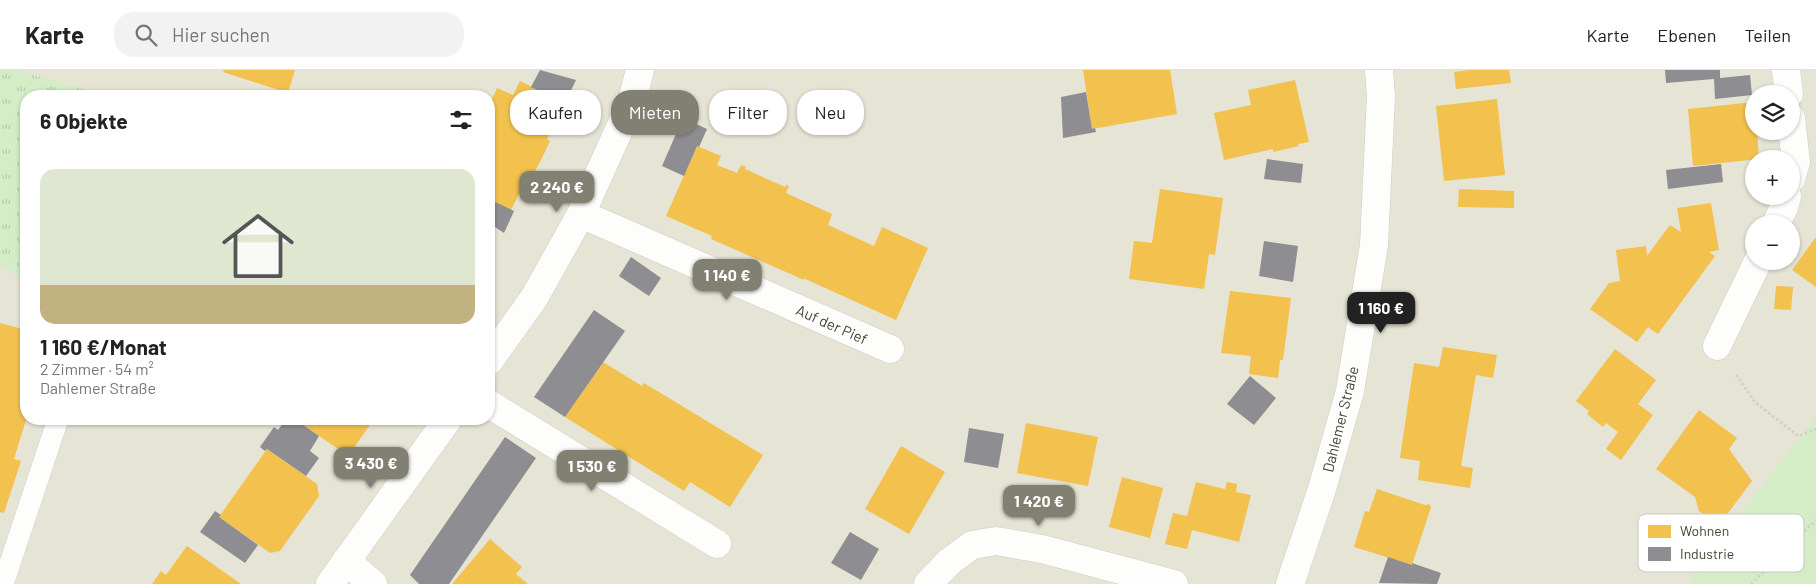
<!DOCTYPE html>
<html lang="de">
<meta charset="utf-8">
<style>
:root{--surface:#fff;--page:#f2f2f2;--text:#222;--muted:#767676;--line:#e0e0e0;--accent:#828073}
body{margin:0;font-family:Barlow,sans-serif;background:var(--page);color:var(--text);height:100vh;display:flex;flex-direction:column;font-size:19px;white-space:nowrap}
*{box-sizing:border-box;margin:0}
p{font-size:16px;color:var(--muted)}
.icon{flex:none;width:28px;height:28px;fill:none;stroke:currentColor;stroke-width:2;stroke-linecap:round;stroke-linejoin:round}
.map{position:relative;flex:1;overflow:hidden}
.details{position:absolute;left:20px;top:20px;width:475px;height:335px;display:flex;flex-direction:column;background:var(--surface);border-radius:20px;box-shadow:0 1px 4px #0004}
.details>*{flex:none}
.guide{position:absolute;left:510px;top:20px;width:475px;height:45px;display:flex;gap:10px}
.fabs{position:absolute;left:1745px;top:15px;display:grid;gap:10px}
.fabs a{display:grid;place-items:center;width:55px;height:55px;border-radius:50%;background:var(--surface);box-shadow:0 1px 4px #0004;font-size:25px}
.price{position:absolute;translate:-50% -42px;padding:0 11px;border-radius:10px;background:var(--accent);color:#fff;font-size:16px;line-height:32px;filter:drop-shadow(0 1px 2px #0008)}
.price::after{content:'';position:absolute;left:50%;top:30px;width:15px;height:11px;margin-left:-8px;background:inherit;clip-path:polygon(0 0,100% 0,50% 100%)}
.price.active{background:#222;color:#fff}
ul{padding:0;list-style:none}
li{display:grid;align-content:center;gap:10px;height:265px;padding:0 20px}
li+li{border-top:1px solid var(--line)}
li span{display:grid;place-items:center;height:155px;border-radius:15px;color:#555}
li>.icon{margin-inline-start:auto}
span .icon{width:90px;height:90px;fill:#fffc;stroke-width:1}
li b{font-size:21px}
h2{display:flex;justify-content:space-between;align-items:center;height:60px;padding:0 20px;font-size:21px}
.chip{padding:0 18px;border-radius:20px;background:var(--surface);box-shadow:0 1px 4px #0004;font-size:18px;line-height:45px}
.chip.active{background:var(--accent);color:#fff}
header{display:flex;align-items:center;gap:30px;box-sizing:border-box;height:70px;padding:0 25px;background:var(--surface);border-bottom:1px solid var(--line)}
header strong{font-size:24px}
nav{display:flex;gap:28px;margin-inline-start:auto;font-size:18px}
.search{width:350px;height:45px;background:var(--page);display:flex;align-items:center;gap:12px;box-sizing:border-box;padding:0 18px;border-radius:20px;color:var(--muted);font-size:19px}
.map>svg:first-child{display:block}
</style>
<header>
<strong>Karte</strong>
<div class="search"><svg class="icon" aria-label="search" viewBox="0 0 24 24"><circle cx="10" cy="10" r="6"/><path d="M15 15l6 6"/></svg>Hier suchen</div>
<nav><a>Karte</a><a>Ebenen</a><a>Teilen</a></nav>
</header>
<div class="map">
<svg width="1816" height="514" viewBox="0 0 1816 514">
<defs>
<pattern id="park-tufts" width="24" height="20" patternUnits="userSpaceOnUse" patternTransform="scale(1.25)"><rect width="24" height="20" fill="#d4edc6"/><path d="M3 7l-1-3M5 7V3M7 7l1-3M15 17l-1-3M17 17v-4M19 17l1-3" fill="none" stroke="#b7ccab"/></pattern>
</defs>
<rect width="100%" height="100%" fill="#f0f0e8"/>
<path fill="#e5e4d5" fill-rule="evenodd" d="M 0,0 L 1816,0 L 1816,348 L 1689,514 L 0,514 ZM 1754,24 L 1791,24 L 1791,61 L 1754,61 ZM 26,26 L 489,26 L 489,349 L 26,349 ZM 1754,89 L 1791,89 L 1791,126 L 1754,126 ZM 1754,154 L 1791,154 L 1791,191 L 1754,191 Z"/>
<path fill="#d4edc6" d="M 1816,346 L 1816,514 L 1688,514 Z"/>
<path fill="url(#park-tufts)" d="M 0,0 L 16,0 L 107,26 L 26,26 L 26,211 L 0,195 Z"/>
<g fill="#f2c14e">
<path d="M 224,0 L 295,0 L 288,23 L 223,2 Z"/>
<path d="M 1083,0 L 1170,0 L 1177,44 L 1092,59 Z"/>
<path d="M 1470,0 L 1509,0 L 1511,13 L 1456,19 L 1454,2 Z"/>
<path d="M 1295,10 L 1309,72 L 1298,74 L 1299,76 L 1273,82 L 1273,79 L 1224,90 L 1214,43 L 1251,35 L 1248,20 Z"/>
<path d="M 520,11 L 565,33 L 547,69 L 550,71 L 542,88 L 534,103 L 530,102 L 511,140 L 489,129 L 489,36 L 497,18 L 513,25 Z"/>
<path d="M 1497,29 L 1505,105 L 1444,111 L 1436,36 Z"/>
<path d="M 1754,32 L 1754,61 L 1757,61 L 1759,89 L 1693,96 L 1688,39 Z"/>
<path d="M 697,76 L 721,86 L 717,95 L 737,103 L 741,95 L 746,97 L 745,99 L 785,117 L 786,115 L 789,116 L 786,123 L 832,144 L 828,155 L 874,176 L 882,157 L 928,178 L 896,250 L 803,208 L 804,210 L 711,169 L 712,166 L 666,146 Z"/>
<path d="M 1160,119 L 1223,128 L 1215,185 L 1209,184 L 1204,219 L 1129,209 L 1134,171 L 1152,173 Z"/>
<path d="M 1459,119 L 1514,121 L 1514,138 L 1458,137 Z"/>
<path d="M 1711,133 L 1719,180 L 1709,182 L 1715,186 L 1658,264 L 1648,257 L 1637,272 L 1590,239 L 1609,213 L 1620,211 L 1616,180 L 1646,176 L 1647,186 L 1670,155 L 1681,162 L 1677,138 Z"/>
<path d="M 1816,167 L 1816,217 L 1792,200 Z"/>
<path d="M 1776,216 L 1793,217 L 1791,240 L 1774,239 Z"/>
<path d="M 1230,221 L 1291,228 L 1283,290 L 1280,290 L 1278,308 L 1249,304 L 1251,286 L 1221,283 Z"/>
<path d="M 0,253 L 26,260 L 26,349 L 33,349 L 32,352 L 26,350 L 14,389 L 21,391 L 4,443 L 0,442 Z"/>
<path d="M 1443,277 L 1497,285 L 1493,308 L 1476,305 L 1461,396 L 1473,398 L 1470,418 L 1418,410 L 1420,391 L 1400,388 L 1414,293 L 1439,297 Z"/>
<path d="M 1615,279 L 1656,310 L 1638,334 L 1653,345 L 1621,390 L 1606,379 L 1618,362 L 1606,353 L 1603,357 L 1587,344 L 1589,341 L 1576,331 Z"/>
<path d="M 603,292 L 642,316 L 644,313 L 763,385 L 730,437 L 690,412 L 684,421 L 565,347 Z"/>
<path d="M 1699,340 L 1737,368 L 1729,379 L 1752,411 L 1719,455 L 1699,441 L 1695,427 L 1656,399 Z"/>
<path d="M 295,349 L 367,349 L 372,352 L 348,386 Z"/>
<path d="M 1026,353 L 1098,367 L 1088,416 L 1017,403 Z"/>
<path d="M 901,376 L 945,402 L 909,464 L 865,439 Z"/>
<path d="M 267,379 L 317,414 L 319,426 L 280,481 L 270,483 L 219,447 Z"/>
<path d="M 1122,407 L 1163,418 L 1150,468 L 1109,457 Z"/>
<path d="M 1196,412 L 1225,419 L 1227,412 L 1237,414 L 1236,422 L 1251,425 L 1239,472 L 1192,460 L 1187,479 L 1165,474 L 1173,443 L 1187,446 Z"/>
<path d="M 1377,419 L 1425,435 L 1429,434 L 1431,437 L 1412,495 L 1354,477 L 1365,441 L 1369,442 Z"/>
<path d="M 490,469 L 522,497 L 516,504 L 528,514 L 452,514 Z"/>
<path d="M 187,476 L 241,514 L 152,514 L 161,501 L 166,505 Z"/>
</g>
<g fill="#8d8d92">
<path d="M 540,0 L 576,10 L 565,33 L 531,17 Z"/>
<path d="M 1665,0 L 1720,0 L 1720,8 L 1750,5 L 1752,25 L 1715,29 L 1714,9 L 1666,13 Z"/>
<path d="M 1086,22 L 1092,59 L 1095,58 L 1096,62 L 1063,68 L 1061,27 Z"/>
<path d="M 683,48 L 707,59 L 699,77 L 697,76 L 684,106 L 662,96 Z"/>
<path d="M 1267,89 L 1303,94 L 1301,113 L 1264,109 Z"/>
<path d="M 1721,94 L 1723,112 L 1668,119 L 1666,100 Z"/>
<path d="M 489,129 L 514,141 L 504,163 L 489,153 Z"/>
<path d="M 1264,171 L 1298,176 L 1293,212 L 1259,206 Z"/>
<path d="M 631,187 L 661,208 L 649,226 L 619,206 Z"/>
<path d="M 594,240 L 625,261 L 565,347 L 534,327 Z"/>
<path d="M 1250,306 L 1276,328 L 1254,355 L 1227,334 Z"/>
<path d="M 286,349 L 295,349 L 319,366 L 310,381 L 319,388 L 306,406 L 267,379 L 265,381 L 260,377 L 274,357 L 278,360 Z"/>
<path d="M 969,358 L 1004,364 L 998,398 L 964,392 Z"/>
<path d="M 505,367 L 536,388 L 449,514 L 419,514 L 410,505 Z"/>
<path d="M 215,441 L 221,445 L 219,447 L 258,475 L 245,493 L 200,462 Z"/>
<path d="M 850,462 L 879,479 L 861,510 L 831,493 Z"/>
<path d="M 1388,487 L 1412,495 L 1412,493 L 1441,503 L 1437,514 L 1379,513 Z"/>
</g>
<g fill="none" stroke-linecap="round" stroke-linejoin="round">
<g stroke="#cecec6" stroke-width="22">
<path id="service" d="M 3,514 L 58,349"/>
</g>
<g stroke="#cecec6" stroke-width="29">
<g id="minor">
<path d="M 1786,0 L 1789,24"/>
<path d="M 1791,48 L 1796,92 L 1791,109"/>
<path d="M 581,144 L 890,279"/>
<path d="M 1776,154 L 1784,137 L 1787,126"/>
<path d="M 1717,276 L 1758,191"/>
<path d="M 489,291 L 534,228 L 581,144 L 632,31 L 640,0"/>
<path d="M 489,334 L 717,474"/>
<path d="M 346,491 L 373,514"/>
<path d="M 330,514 L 448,349"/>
<path d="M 928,514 L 949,492 L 972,475 L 996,471 L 1042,479 L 1174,514"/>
<path d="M 1290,514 L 1322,419 L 1350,321 L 1374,175 L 1381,26 L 1379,0"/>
</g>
</g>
<g stroke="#d1d0c9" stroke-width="3" stroke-dasharray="2.5 2.5" stroke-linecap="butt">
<path d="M 1736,305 L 1755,332 L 1798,366 L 1816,359"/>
<path d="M 1751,514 L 1816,450"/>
</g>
<use href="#service" stroke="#fdfdfc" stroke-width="21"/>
<use href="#minor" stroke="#fdfdfc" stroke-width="28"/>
</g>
<g text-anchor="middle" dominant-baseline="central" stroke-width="5" stroke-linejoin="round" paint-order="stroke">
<g font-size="15" fill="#474434" stroke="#fff">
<text transform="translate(832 254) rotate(24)">Auf der Pief</text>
<text transform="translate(1340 349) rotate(-76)">Dahlemer Straße</text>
</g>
</g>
<rect x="1638" y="444" width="166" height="58" rx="8" fill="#fff" stroke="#c8c7c2" stroke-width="1"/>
<rect x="1648" y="455" width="23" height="13" fill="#f2c14e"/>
<rect x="1648" y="477" width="23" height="14" fill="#8d8d92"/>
<g font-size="14" fill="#474434">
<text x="1680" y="466">Wohnen</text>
<text x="1680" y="489">Industrie</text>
</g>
</svg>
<div class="fabs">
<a><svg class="icon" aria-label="layers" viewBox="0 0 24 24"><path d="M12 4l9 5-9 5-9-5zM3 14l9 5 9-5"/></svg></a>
<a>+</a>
<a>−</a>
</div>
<b class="price" style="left:557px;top:143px">2 240 €</b>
<b class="price" style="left:727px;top:231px">1 140 €</b>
<b class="price active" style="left:1381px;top:264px">1 160 €</b>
<b class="price" style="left:371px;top:419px">3 430 €</b>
<b class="price" style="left:592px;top:422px">1 530 €</b>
<b class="price" style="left:1039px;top:457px">1 420 €</b>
<div class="guide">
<a class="chip">Kaufen</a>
<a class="chip active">Mieten</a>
<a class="chip">Filter</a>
<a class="chip">Neu</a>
</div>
<section class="details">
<h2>6 Objekte<svg class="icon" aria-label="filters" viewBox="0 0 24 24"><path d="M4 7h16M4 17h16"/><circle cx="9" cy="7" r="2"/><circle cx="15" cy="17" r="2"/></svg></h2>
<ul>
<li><span style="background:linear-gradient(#dfe7d0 75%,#c2b280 0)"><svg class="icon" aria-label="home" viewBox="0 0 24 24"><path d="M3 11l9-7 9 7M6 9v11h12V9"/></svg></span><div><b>1 160 €/Monat</b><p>2 Zimmer · 54 m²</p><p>Dahlemer Straße</p></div></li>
</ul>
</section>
</div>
